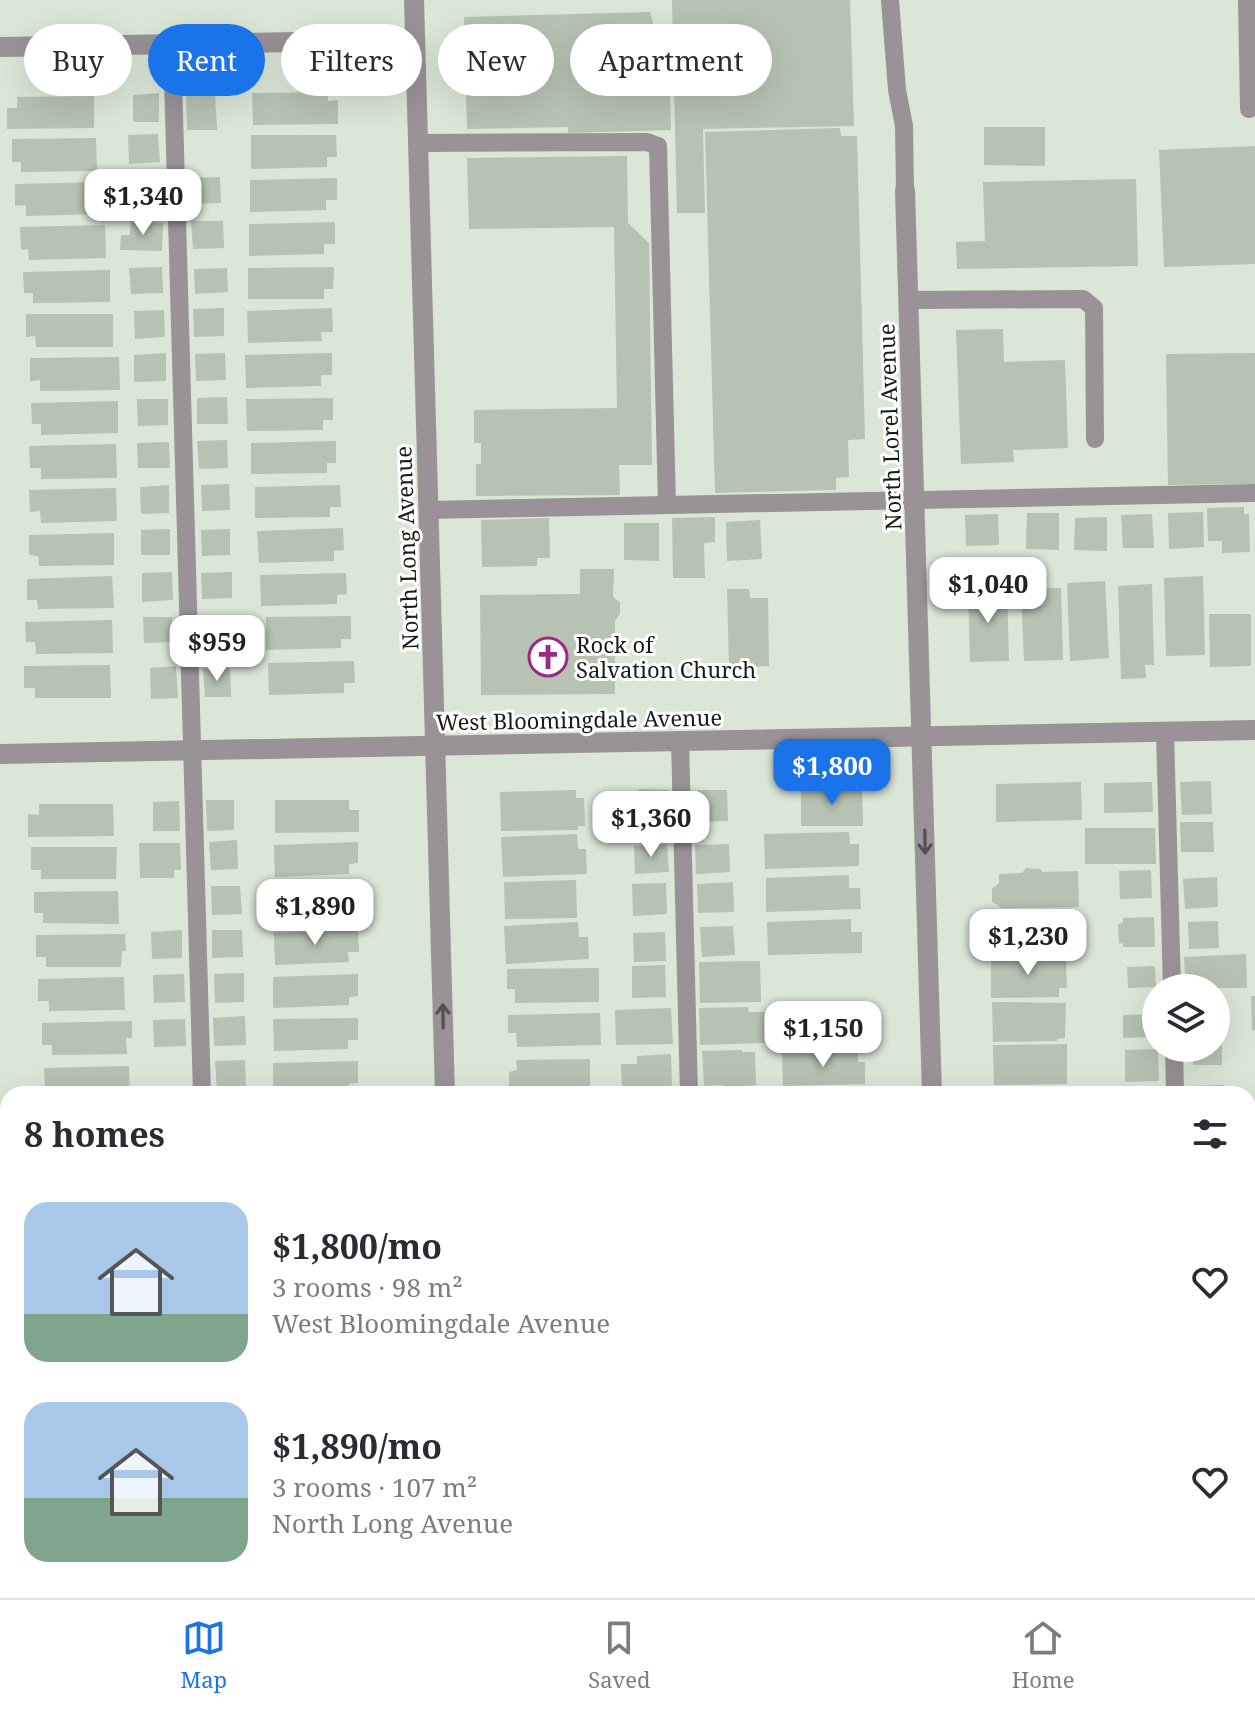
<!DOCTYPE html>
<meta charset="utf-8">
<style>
:root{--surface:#fff;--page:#f2f2f3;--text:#2b2b33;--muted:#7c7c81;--line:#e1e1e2;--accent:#1a73e8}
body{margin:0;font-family:"Noto Serif",serif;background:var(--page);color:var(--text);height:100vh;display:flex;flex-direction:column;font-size:30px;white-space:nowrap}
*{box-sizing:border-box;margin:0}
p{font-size:26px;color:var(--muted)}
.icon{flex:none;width:44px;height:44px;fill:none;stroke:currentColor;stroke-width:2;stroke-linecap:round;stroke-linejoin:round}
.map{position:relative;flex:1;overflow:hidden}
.details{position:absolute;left:0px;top:1086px;width:1256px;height:512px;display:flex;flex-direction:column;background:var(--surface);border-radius:24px 24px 0 0;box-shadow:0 8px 32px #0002}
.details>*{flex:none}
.top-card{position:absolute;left:24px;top:24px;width:800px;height:72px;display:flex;gap:16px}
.controls{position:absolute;left:1142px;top:974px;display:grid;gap:16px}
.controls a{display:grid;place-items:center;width:88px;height:88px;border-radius:50%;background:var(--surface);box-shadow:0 8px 32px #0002;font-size:40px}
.price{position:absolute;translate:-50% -68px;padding:0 18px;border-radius:16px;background:#fff;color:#222;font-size:26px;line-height:52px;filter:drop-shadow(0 2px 4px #0008)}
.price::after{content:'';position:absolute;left:50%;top:48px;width:24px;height:18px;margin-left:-12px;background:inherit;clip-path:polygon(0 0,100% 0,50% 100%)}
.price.active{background:var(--accent);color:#fff}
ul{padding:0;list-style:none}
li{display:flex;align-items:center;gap:24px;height:200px;padding:0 24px}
li span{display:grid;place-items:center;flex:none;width:224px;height:160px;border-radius:24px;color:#555}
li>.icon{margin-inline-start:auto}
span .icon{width:96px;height:96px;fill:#fffc;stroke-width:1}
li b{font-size:34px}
h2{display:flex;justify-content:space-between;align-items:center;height:96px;padding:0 24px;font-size:34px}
.chip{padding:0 28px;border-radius:36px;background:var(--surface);box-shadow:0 8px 32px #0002;font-size:28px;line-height:72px}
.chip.active{background:var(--accent);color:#fff}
.menu{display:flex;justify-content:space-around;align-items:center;height:112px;border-top:2px solid var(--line);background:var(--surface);font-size:22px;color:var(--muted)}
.menu a{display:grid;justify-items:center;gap:4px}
.menu .active{color:var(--accent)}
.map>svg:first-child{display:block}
</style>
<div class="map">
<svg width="1255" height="1598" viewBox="0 0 1255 1598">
<rect width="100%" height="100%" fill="#dbe6d7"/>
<g fill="#b7c2b3">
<path d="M 672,0 L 850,0 L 854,126 L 703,129 L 705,213 L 677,213 Z"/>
<path d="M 650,12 L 670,88 L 671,130 L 568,133 L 568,127 L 467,129 L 464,17 Z"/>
<path d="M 328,92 L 328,101 L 338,100 L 338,124 L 253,125 L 252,93 Z"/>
<path d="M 159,93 L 159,122 L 133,122 L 133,95 Z"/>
<path d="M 186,93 L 215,93 L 217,130 L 187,130 Z"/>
<path d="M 94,96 L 94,128 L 7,129 L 7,108 L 17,108 L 17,97 Z"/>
<path d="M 984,127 L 1045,127 L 1045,166 L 984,165 Z"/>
<path d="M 840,128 L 841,136 L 857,136 L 865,439 L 848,440 L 849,477 L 836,478 L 836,490 L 715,493 L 705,132 Z"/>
<path d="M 158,134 L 160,162 L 129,164 L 128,135 Z"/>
<path d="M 251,135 L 336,135 L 337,157 L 327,157 L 327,167 L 251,169 Z"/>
<path d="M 96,138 L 97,171 L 21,172 L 21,162 L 12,162 L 12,139 Z"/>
<path d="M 1255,146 L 1255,264 L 1164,267 L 1159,150 Z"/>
<path d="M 627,156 L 628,223 L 649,243 L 652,465 L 619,465 L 620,495 L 476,496 L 476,464 L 481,464 L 481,443 L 474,443 L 474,410 L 617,408 L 614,227 L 469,229 L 467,158 Z"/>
<path d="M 220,177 L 221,203 L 190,204 L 190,178 Z"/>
<path d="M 337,178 L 337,200 L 326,200 L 326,210 L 250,212 L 250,180 Z"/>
<path d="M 131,179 L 160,179 L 160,205 L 131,206 Z"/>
<path d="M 1136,179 L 1138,266 L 957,269 L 956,242 L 985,241 L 983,182 Z"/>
<path d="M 101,182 L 102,214 L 26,216 L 26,205 L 15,206 L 15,184 Z"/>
<path d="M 131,221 L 163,223 L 162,251 L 120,250 L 121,235 L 130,235 Z"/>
<path d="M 191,221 L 223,221 L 224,248 L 193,249 Z"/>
<path d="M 335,222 L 335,244 L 324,244 L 324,254 L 249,256 L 249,224 Z"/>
<path d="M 105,225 L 106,258 L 29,260 L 28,249 L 21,250 L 20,227 Z"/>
<path d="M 162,267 L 163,293 L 131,294 L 129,268 Z"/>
<path d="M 334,267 L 333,289 L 324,289 L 324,299 L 248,299 L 248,268 Z"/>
<path d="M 227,268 L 228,292 L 195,294 L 194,269 Z"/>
<path d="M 110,270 L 110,302 L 33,303 L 33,293 L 24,293 L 23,272 Z"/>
<path d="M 224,308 L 224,336 L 194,337 L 193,309 Z"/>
<path d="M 332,308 L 333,332 L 321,332 L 322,341 L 248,343 L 247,311 Z"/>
<path d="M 164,310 L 165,337 L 135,339 L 134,311 Z"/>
<path d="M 26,314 L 113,314 L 113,347 L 36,347 L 35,336 L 26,337 Z"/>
<path d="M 1003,329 L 1004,362 L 1065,360 L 1068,448 L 1013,450 L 1014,462 L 961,464 L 956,330 Z"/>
<path d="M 166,353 L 166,381 L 134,382 L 134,355 Z"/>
<path d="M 225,353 L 226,380 L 196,381 L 195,354 Z"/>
<path d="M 332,353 L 332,375 L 321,375 L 321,386 L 246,388 L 245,355 Z"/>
<path d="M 1255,353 L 1255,484 L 1168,485 L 1166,354 Z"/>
<path d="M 119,357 L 120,390 L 40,391 L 40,380 L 30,381 L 30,358 Z"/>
<path d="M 227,397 L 228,424 L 197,424 L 197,398 Z"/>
<path d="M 333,398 L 333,420 L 323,420 L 323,430 L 247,431 L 246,399 Z"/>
<path d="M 137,399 L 168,399 L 168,425 L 138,426 Z"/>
<path d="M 118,401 L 118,433 L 41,435 L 41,424 L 32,424 L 31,403 Z"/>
<path d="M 227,440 L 228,468 L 199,469 L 197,441 Z"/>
<path d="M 336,441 L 336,463 L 327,463 L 327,473 L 251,474 L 251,443 Z"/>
<path d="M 169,442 L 170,468 L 138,468 L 137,443 Z"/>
<path d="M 116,444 L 117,478 L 41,479 L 41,468 L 30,468 L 29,446 Z"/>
<path d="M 229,484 L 230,510 L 202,511 L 201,485 Z"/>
<path d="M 169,485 L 169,513 L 141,514 L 140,487 Z"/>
<path d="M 340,485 L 341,507 L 330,507 L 330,517 L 255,518 L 255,487 Z"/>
<path d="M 116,488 L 117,521 L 41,523 L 40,511 L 30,512 L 29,490 Z"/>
<path d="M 1244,507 L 1244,514 L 1249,514 L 1250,552 L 1222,553 L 1222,541 L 1208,541 L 1207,508 Z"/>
<path d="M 1203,512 L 1204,547 L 1169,549 L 1168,513 Z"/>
<path d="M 1027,513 L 1059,513 L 1059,550 L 1026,549 Z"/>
<path d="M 998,514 L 999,545 L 966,546 L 965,515 Z"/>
<path d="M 1152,514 L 1154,548 L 1123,548 L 1121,515 Z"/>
<path d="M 715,517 L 715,542 L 704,543 L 705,578 L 673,578 L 672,518 Z"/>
<path d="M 1107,517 L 1107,551 L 1074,550 L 1075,518 Z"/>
<path d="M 549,518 L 550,558 L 537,558 L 537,566 L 482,567 L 481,520 Z"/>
<path d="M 760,520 L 762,559 L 727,561 L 726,522 Z"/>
<path d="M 624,523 L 659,523 L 659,561 L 624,560 Z"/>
<path d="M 343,528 L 344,550 L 334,551 L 334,561 L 259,563 L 257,531 Z"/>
<path d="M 170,529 L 170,555 L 141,555 L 141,530 Z"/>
<path d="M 230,529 L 230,555 L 202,556 L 201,530 Z"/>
<path d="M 114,533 L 114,565 L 39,566 L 38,556 L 29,555 L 29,535 Z"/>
<path d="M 580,569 L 614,569 L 613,597 L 620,602 L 620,614 L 615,621 L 615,694 L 481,695 L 480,595 L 580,594 Z"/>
<path d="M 172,572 L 173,600 L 142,602 L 142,573 Z"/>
<path d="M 232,572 L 232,598 L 202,599 L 201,573 Z"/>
<path d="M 346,573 L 347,594 L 337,595 L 337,604 L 261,606 L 260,575 Z"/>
<path d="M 112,576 L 114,608 L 38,609 L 37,600 L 27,600 L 27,579 Z"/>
<path d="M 1203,576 L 1205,655 L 1166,656 L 1164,578 Z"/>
<path d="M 1105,581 L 1109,658 L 1070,661 L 1067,583 Z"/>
<path d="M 1152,584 L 1154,665 L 1145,665 L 1146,678 L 1121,679 L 1118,586 Z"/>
<path d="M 1007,588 L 1009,661 L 970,662 L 968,589 Z"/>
<path d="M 1061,588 L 1063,660 L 1024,661 L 1021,589 Z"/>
<path d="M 727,589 L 749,589 L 750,598 L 768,598 L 769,666 L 729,668 Z"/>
<path d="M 1209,614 L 1251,614 L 1251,666 L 1210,667 Z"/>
<path d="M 233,615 L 233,644 L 203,645 L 203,616 Z"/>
<path d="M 351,616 L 351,639 L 341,639 L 341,648 L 266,650 L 266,617 Z"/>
<path d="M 143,617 L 172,617 L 173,642 L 144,643 Z"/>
<path d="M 112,620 L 113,653 L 36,654 L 35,642 L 26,642 L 25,622 Z"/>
<path d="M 354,661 L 355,683 L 344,683 L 344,693 L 269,695 L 268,663 Z"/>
<path d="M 110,665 L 111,698 L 35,698 L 35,688 L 24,688 L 24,666 Z"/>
<path d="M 176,666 L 178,698 L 151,699 L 150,668 Z"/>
<path d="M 230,668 L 231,697 L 205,697 L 203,669 Z"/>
<path d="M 1211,781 L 1212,814 L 1182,815 L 1180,782 Z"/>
<path d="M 1081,782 L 1082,820 L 996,822 L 996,784 Z"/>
<path d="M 1152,782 L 1153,812 L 1104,813 L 1104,783 Z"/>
<path d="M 801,787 L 862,787 L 863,826 L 801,826 Z"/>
<path d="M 639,789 L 669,790 L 668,824 L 661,824 L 661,830 L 642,830 L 642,822 L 638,822 Z"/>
<path d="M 576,790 L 576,798 L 584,798 L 585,826 L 578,826 L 578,830 L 501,831 L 500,792 Z"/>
<path d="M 698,790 L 727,790 L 728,821 L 700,822 Z"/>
<path d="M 206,800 L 234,800 L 234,830 L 207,831 Z"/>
<path d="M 275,800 L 349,800 L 349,810 L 359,810 L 359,832 L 275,833 Z"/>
<path d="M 179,801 L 180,831 L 153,831 L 153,802 Z"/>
<path d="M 39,804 L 113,804 L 114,836 L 28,837 L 28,814 L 39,815 Z"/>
<path d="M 1180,822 L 1213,822 L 1214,852 L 1181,852 Z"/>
<path d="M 1085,828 L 1155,828 L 1156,864 L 1085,864 Z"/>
<path d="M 849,832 L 850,844 L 859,844 L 859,866 L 765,869 L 764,834 Z"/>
<path d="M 577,834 L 578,849 L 586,849 L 587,874 L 503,877 L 501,837 Z"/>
<path d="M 237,840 L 238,869 L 211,870 L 209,842 Z"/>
<path d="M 358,842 L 358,863 L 349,864 L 349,874 L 275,877 L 274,845 Z"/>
<path d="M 139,843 L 180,843 L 181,870 L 174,870 L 174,878 L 140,878 Z"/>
<path d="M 667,844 L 669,872 L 635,874 L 634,846 Z"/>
<path d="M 729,844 L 730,872 L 696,874 L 695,845 Z"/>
<path d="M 31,847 L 117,847 L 116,879 L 41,879 L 41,870 L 31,870 Z"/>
<path d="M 1026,868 L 1040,869 L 1043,872 L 1078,871 L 1079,907 L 1002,908 L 992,902 L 992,889 L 999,883 L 999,874 L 1022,873 Z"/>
<path d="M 1151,870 L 1152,898 L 1120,899 L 1119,871 Z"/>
<path d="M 849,875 L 849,888 L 860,888 L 861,909 L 766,912 L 766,878 Z"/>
<path d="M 1217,877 L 1218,907 L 1185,909 L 1183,879 Z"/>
<path d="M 576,880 L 577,918 L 505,919 L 504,882 Z"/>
<path d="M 733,882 L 734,912 L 698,913 L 697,884 Z"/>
<path d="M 666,883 L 667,914 L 633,916 L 632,884 Z"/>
<path d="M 211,886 L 240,886 L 242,914 L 212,915 Z"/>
<path d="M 359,886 L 359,910 L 349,910 L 350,918 L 274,920 L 273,888 Z"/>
<path d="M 118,891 L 119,924 L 43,923 L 43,913 L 34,913 L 34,892 Z"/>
<path d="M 1072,914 L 1072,927 L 1084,927 L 1084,948 L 1073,948 L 1073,952 L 991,953 L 990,916 Z"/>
<path d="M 1154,917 L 1155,947 L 1123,947 L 1123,943 L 1119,944 L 1118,924 L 1123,923 L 1123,918 Z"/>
<path d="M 851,919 L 851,932 L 862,932 L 862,953 L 768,955 L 767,922 Z"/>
<path d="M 1218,921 L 1219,948 L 1189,949 L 1188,922 Z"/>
<path d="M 578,922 L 579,937 L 588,937 L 589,959 L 506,964 L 504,926 Z"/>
<path d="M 733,926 L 735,955 L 702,957 L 700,927 Z"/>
<path d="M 358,929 L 359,952 L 348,952 L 349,962 L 275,965 L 274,933 Z"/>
<path d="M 182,930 L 182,958 L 152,959 L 151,932 Z"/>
<path d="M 212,930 L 242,930 L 243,957 L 212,958 Z"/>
<path d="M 665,932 L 666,961 L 634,962 L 633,933 Z"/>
<path d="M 125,934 L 126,951 L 122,951 L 121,967 L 46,967 L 46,957 L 36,957 L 36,935 Z"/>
<path d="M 1246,954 L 1247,988 L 1186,988 L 1184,957 Z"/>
<path d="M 1057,957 L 1057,959 L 1066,959 L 1067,988 L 1059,988 L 1059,997 L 991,998 L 991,958 Z"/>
<path d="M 760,961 L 761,1002 L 700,1003 L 699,962 Z"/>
<path d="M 665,965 L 666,997 L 632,998 L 632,966 Z"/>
<path d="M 1155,966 L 1156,987 L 1128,988 L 1127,967 Z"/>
<path d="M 599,968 L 599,1002 L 515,1003 L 515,989 L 507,989 L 507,969 Z"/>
<path d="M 244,973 L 244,1002 L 215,1003 L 214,974 Z"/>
<path d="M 184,974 L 185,1002 L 154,1003 L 153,975 Z"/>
<path d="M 358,974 L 358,996 L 349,997 L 349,1005 L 273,1008 L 273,977 Z"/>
<path d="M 124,977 L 125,1010 L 49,1011 L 49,1001 L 38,1001 L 38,979 Z"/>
<path d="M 1251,996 L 1255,996 L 1255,1030 L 1252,1030 Z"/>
<rect x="1216" y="998" width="4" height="29"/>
<path d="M 992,1002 L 1066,1003 L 1065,1038 L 1057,1039 L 1057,1041 L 993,1042 Z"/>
<path d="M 818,1003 L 830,1003 L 835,1008 L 855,1008 L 855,1017 L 864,1023 L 864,1036 L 857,1042 L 784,1042 L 784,1010 L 813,1009 Z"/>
<path d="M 748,1007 L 749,1012 L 766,1012 L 766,1043 L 700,1045 L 699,1008 Z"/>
<path d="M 671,1008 L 673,1044 L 616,1045 L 615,1010 Z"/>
<path d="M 600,1013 L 601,1045 L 517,1047 L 516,1033 L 508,1033 L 508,1015 Z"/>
<path d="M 1156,1014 L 1156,1037 L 1123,1038 L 1123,1015 Z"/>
<path d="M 245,1016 L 246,1045 L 214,1046 L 213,1018 Z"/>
<path d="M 358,1018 L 358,1040 L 348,1040 L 348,1049 L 274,1051 L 273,1019 Z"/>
<path d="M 185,1019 L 186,1046 L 154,1047 L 153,1020 Z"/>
<path d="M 132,1021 L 132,1038 L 126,1038 L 127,1054 L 52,1055 L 52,1045 L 42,1045 L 42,1023 Z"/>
<path d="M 1216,1042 L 1222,1042 L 1222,1065 L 1193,1065 L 1193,1048 L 1216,1048 Z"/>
<path d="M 1067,1044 L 1067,1084 L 994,1085 L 993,1045 Z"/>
<path d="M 1158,1049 L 1159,1081 L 1125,1082 L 1125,1050 Z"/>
<path d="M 742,1050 L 742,1052 L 755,1052 L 756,1085 L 744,1086 L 745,1089 L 723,1090 L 723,1085 L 704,1086 L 702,1051 Z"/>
<path d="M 858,1050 L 858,1062 L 865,1062 L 865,1084 L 783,1086 L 782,1053 Z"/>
<path d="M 671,1054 L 672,1089 L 622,1090 L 621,1064 L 637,1064 L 637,1056 Z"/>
<path d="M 590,1059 L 590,1089 L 509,1091 L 509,1072 L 517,1070 L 516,1060 Z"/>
<path d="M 245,1060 L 246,1089 L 217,1091 L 215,1061 Z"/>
<path d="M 358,1061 L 358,1083 L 349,1084 L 349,1093 L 273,1094 L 273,1063 Z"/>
<path d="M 129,1066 L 130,1094 L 55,1094 L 55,1088 L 45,1088 L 44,1068 Z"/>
<path d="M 1224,1085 L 1225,1094 L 1193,1094 L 1192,1086 Z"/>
<path d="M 1164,1086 L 1165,1094 L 1061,1094 L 1061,1090 Z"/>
<rect x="1248" y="1216" width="7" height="38"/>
<rect x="170" y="1590" width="31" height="8"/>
<rect x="296" y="1590" width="84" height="8"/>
<rect x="526" y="1590" width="105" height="8"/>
<path d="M 655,1590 L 686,1590 L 687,1598 L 655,1598 Z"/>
<path d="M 717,1590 L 762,1590 L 763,1598 L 717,1598 Z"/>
<rect x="807" y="1590" width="75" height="8"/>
<rect x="1007" y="1590" width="80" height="8"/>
<path d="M 1134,1590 L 1167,1590 L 1167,1598 L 1135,1598 Z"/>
<path d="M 1205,1590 L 1238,1590 L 1238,1597 L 1205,1598 Z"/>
<path d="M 137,1592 L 137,1598 L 52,1598 L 52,1593 Z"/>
</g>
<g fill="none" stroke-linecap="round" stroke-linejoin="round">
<g stroke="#999297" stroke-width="18">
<path d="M 890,0 L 897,90 L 904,126 L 905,190"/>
<path d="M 1247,0 L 1249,109"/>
<path d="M 172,44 L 202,1094"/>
<path d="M 418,143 L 647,142 L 658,146 L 667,505"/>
<path d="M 908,300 L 1083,299 L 1094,308 L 1095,439"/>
<path d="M 429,510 L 1255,493"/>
<path d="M 1165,732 L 1172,988"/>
<path d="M 680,741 L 689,1094"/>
<path d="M 1174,1048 L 1175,1094"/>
<path d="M 216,1590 L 216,1598"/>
<path d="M 702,1590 L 702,1598"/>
<path d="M 1188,1590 L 1188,1598"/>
</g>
<g stroke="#999297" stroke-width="20">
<path d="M 414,0 L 445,1094"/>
<path d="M 0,47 L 415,40"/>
<path d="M 905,190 L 932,1094"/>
<path d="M 0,754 L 1255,730"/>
<path d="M 458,1590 L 458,1598"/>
<path d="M 945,1590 L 945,1598"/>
</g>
</g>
<defs><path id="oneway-shaft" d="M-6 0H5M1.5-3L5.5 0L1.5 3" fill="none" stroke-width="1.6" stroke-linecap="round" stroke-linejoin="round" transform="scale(2)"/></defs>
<g stroke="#525150">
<use href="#oneway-shaft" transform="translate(925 842) rotate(89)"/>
<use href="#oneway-shaft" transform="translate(443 1016) rotate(-91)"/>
</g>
<defs>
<g id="church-ring" transform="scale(2)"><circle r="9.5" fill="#fff" stroke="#9d2985" stroke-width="1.5"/><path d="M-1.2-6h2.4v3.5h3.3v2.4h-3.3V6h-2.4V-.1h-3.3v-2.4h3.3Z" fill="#9d2985"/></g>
</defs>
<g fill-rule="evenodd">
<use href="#church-ring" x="548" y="657"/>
</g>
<g text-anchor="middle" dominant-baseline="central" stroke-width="6" stroke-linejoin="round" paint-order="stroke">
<g font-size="22" fill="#171b16" stroke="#fff">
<text transform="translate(889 427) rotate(-92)">North Lorel Avenue</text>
<text transform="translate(406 548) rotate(-92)">North Long Avenue</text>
<text transform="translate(579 719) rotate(-1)">West Bloomingdale Avenue</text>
</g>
<g font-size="22" fill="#171b16" stroke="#fff" text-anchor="start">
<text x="576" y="644">Rock of<tspan x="576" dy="25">Salvation Church</tspan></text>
</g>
</g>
</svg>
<div class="controls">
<a><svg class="icon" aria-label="layers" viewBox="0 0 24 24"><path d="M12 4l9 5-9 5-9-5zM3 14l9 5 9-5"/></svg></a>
</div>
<b class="price" style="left:143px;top:237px">$1,340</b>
<b class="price" style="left:988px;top:625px">$1,040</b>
<b class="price" style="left:217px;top:683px">$959</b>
<b class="price active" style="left:832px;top:807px">$1,800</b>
<b class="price" style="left:651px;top:859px">$1,360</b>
<b class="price" style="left:315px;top:947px">$1,890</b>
<b class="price" style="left:1028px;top:977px">$1,230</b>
<b class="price" style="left:823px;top:1069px">$1,150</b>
<div class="top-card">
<a class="chip">Buy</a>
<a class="chip active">Rent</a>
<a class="chip">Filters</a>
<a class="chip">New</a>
<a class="chip">Apartment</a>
</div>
<section class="details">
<h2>8 homes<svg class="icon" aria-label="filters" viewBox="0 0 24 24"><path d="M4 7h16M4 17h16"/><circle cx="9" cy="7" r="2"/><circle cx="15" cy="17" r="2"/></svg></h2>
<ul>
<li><span style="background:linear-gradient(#a9c7e8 70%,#7fa58c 0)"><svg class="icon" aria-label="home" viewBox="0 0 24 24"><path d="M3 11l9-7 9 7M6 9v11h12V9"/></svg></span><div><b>$1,800/mo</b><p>3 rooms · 98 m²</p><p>West Bloomingdale Avenue</p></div><svg class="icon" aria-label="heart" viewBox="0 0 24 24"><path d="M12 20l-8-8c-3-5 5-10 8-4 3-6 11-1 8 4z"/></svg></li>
<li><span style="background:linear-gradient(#a9c7e8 60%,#7fa58c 0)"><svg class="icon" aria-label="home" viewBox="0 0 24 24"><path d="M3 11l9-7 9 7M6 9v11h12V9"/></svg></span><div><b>$1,890/mo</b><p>3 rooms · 107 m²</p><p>North Long Avenue</p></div><svg class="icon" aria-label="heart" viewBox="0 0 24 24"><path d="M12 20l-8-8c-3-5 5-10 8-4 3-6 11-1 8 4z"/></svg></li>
</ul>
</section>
</div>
<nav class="menu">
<a class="active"><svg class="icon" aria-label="map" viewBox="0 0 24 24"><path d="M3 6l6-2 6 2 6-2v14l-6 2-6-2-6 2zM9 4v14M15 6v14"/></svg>Map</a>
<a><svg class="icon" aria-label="saved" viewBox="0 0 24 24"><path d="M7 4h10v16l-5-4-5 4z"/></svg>Saved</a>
<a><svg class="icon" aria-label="home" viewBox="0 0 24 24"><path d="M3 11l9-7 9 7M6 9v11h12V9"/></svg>Home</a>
</nav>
